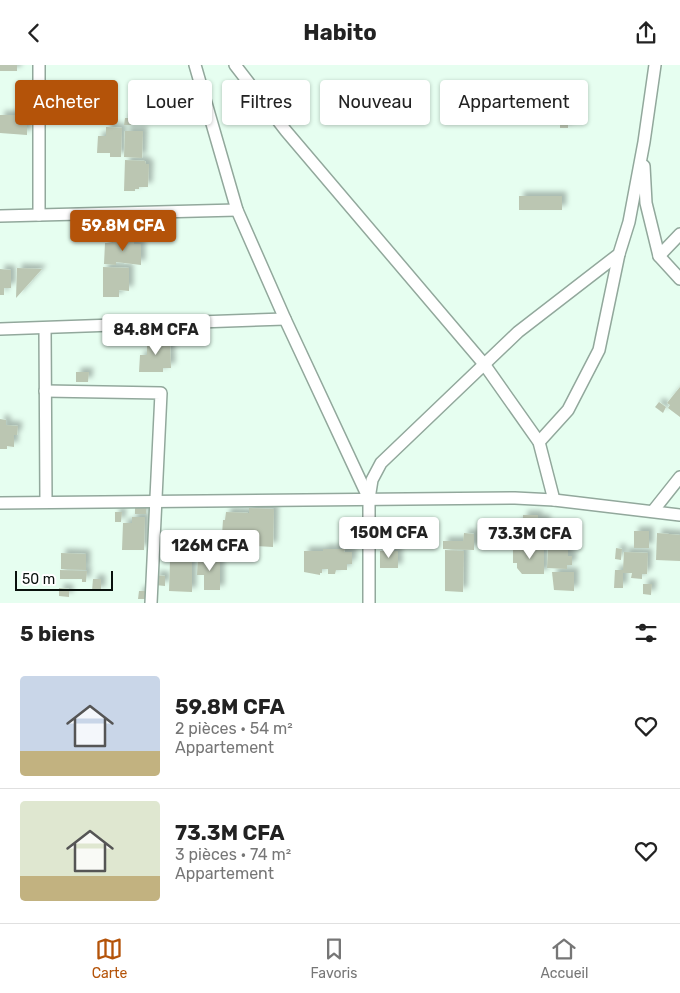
<!DOCTYPE html>
<html lang="fr">
<meta charset="utf-8">
<style>
:root{--surface:#fff;--page:#f2f2f2;--text:#222;--muted:#767676;--line:#e0e0e0;--accent:#b45309}
body{margin:0;font-family:Rubik,sans-serif;background:var(--page);color:var(--text);height:100vh;display:flex;flex-direction:column;font-size:19px;white-space:nowrap}
*{box-sizing:border-box;margin:0}
p{font-size:16px;color:var(--muted)}
.icon{flex:none;width:28px;height:28px;fill:none;stroke:currentColor;stroke-width:2;stroke-linecap:round;stroke-linejoin:round}
.map{position:relative;height:538px;overflow:hidden}
.sheet{display:flex;flex-direction:column;background:var(--surface);flex:1}
.sheet>*{flex:none}
.guide{position:absolute;left:15px;top:15px;width:650px;height:45px;display:flex;gap:10px}
.scale{position:absolute;left:15px;bottom:12px;width:98px;box-sizing:border-box;padding-left:5px;border:2px solid #09110d;border-top:0;font-size:14px;line-height:18px;white-space:nowrap;color:#09110d;-webkit-text-stroke:4px #fff;paint-order:stroke}
.price{position:absolute;translate:-50% -42px;padding:0 11px;border-radius:5px;background:#fff;color:#222;font-size:16px;line-height:32px;filter:drop-shadow(0 1px 2px #0008)}
.price::after{content:'';position:absolute;left:50%;top:30px;width:15px;height:11px;margin-left:-8px;background:inherit;clip-path:polygon(0 0,100% 0,50% 100%)}
.price.selected{background:var(--accent);color:#fff}
ul{padding:0;list-style:none}
li{display:flex;align-items:center;gap:15px;height:125px;padding:0 20px}
li+li{border-top:1px solid var(--line)}
li span{display:grid;place-items:center;flex:none;width:140px;height:100px;border-radius:5px;color:#555}
li>.icon{margin-inline-start:auto}
span .icon{width:60px;height:60px;fill:#fffc;stroke-width:1}
li b{font-size:21px}
h2{display:flex;justify-content:space-between;align-items:center;height:60px;padding:0 20px;font-size:21px}
.chip{padding:0 18px;border-radius:5px;background:var(--surface);box-shadow:0 1px 4px #0004;font-size:18px;line-height:45px}
.chip.selected{background:var(--accent);color:#fff}
header{display:flex;justify-content:space-between;align-items:center;height:65px;padding:0 20px;background:var(--surface);font-size:22px;font-weight:700}
.dock{display:flex;justify-content:space-around;align-items:center;height:70px;border-top:1px solid var(--line);background:var(--surface);font-size:14px;color:var(--muted)}
.dock a{display:grid;justify-items:center;gap:2px}
.dock .selected{color:var(--accent)}
.map>svg:first-child{display:block}
</style>
<header><svg class="icon" aria-label="back" viewBox="0 0 24 24"><path d="M15 5l-7 7 7 7"/></svg>Habito<svg class="icon" aria-label="share" viewBox="0 0 24 24"><path d="M12 15V3M7 8l5-5 5 5M5 13v7h14v-7"/></svg></header>
<div class="map">
<svg width="680" height="538" viewBox="0 0 680 538">
<defs>
<filter id="shadow"><feDropShadow dx="4.5" dy="-4.5" stdDeviation="2.5" flood-color="#0004"/></filter>
</defs>
<rect width="100%" height="100%" fill="#e6fef0"/>
<g fill="#bbc6b2" filter="url(#shadow)">
<rect x="0" y="0" width="17" height="6"/>
<path d="M 0,50 L 19,50 L 19,58 L 27,58 L 27,70 L 0,68 Z"/>
<path d="M 125,53 L 131,53 L 131,60 L 124,60 Z"/>
<rect x="560" y="53" width="8" height="10"/>
<path d="M 106,62 L 122,63 L 121,92 L 110,92 L 110,88 L 97,88 L 98,71 L 106,71 Z"/>
<path d="M 125,66 L 143,66 L 142,93 L 124,92 Z"/>
<path d="M 125,95 L 145,96 L 146,99 L 149,99 L 148,122 L 139,122 L 139,124 L 135,124 L 135,126 L 124,126 Z"/>
<rect x="519" y="131" width="43" height="14"/>
<path d="M 113,172 L 134,173 L 134,179 L 141,179 L 141,200 L 116,197 L 116,200 L 104,199 L 105,178 L 113,178 Z"/>
<path d="M 103,202 L 129,203 L 129,226 L 119,225 L 119,232 L 103,232 Z"/>
<path d="M 17,203 L 42,204 L 16,233 Z"/>
<path d="M 0,204 L 11,205 L 11,223 L 4,223 L 4,230 L 0,230 Z"/>
<rect x="122" y="267" width="14" height="13"/>
<path d="M 159,271 L 168,271 L 167,277 L 170,277 L 171,303 L 163,303 L 163,307 L 139,307 L 140,290 L 147,290 L 147,276 L 159,276 Z"/>
<path d="M 76,307 L 89,307 L 88,317 L 76,317 Z"/>
<path d="M 680,322 L 680,352 L 668,343 L 670,340 L 667,338 Z"/>
<path d="M 659,337 L 666,342 L 663,348 L 655,342 Z"/>
<path d="M 0,354 L 6,355 L 6,360 L 18,361 L 17,370 L 14,370 L 14,382 L 7,381 L 7,384 L 0,384 Z"/>
<rect x="135" y="443" width="11" height="6"/>
<path d="M 249,443 L 274,444 L 273,482 L 256,481 L 250,475 L 250,471 L 222,470 L 223,455 L 225,455 L 226,447 L 249,448 Z"/>
<path d="M 115,447 L 122,447 L 121,457 L 115,457 Z"/>
<path d="M 523,450 L 538,450 L 538,454 L 546,454 L 545,478 L 518,478 L 518,457 L 523,457 Z"/>
<path d="M 132,452 L 145,452 L 144,485 L 122,485 L 123,458 L 132,458 Z"/>
<rect x="634" y="466" width="15" height="17"/>
<path d="M 464,468 L 474,469 L 474,485 L 443,484 L 443,476 L 463,476 Z"/>
<path d="M 657,468 L 680,470 L 680,496 L 656,495 Z"/>
<path d="M 522,482 L 544,484 L 544,509 L 522,509 L 517,503 L 517,498 L 513,498 L 513,484 L 522,484 Z"/>
<path d="M 616,483 L 622,484 L 621,495 L 615,494 Z"/>
<path d="M 323,484 L 345,484 L 344,487 L 352,487 L 352,499 L 347,499 L 347,505 L 336,505 L 335,509 L 328,509 L 328,504 L 322,504 L 322,508 L 320,508 L 320,510 L 304,507 L 304,486 L 323,486 Z"/>
<path d="M 445,485 L 464,486 L 463,527 L 445,526 Z"/>
<path d="M 548,485 L 568,485 L 568,491 L 572,491 L 572,500 L 567,500 L 567,504 L 547,503 Z"/>
<rect x="380" y="486" width="18" height="17"/>
<path d="M 624,487 L 648,488 L 647,509 L 642,509 L 642,514 L 631,513 L 632,508 L 623,508 L 623,523 L 614,523 L 615,505 L 623,505 Z"/>
<path d="M 61,488 L 86,489 L 86,505 L 61,504 Z"/>
<path d="M 198,491 L 220,491 L 220,525 L 204,525 L 204,510 L 197,510 Z"/>
<path d="M 170,495 L 192,495 L 192,527 L 169,526 Z"/>
<path d="M 60,505 L 87,506 L 86,517 L 82,517 L 82,514 L 60,514 Z"/>
<path d="M 552,507 L 574,507 L 574,526 L 554,525 Z"/>
<path d="M 155,510 L 165,511 L 165,521 L 155,520 Z"/>
<path d="M 93,514 L 101,514 L 101,526 L 92,526 Z"/>
<path d="M 643,519 L 652,519 L 651,530 L 643,529 Z"/>
<path d="M 59,523 L 69,524 L 69,532 L 59,531 Z"/>
<path d="M 139,526 L 145,526 L 145,534 L 138,534 Z"/>
</g>
<g fill="none" stroke-linecap="round" stroke-linejoin="round">
<g stroke="#92a89c" stroke-width="14">
<g id="street">
<path d="M 39,0 L 39,150"/>
<path d="M 195,0 L 237,145 L 285,254 L 369,434"/>
<path d="M 235,0 L 286,66 L 484,299 L 539,377 L 554,435"/>
<path d="M 644,101 L 646,138 L 659,191 L 680,214"/>
<path d="M 0,151 L 237,145"/>
<path d="M 659,191 L 680,169"/>
<path d="M 45,263 L 46,437"/>
<path d="M 0,264 L 285,254"/>
<path d="M 45,326 L 161,328 L 151,538"/>
<path d="M 539,377 L 568,345 L 599,285 L 619,189"/>
<path d="M 0,438 L 515,433 L 554,435 L 680,450"/>
<path d="M 653,446 L 680,412"/>
<path d="M 369,538 L 369,434 L 372,415 L 381,398 L 518,267 L 619,189 L 629,157 L 644,77 L 655,0"/>
</g>
</g>
<use href="#street" stroke="#fff" stroke-width="11"/>
</g>
</svg>
<div class="scale">50 m</div>
<b class="price selected" style="left:123px;top:187px">59.8M CFA</b>
<b class="price" style="left:156px;top:291px">84.8M CFA</b>
<b class="price" style="left:389px;top:494px">150M CFA</b>
<b class="price" style="left:530px;top:495px">73.3M CFA</b>
<b class="price" style="left:210px;top:507px">126M CFA</b>
<div class="guide">
<a class="chip selected">Acheter</a>
<a class="chip">Louer</a>
<a class="chip">Filtres</a>
<a class="chip">Nouveau</a>
<a class="chip">Appartement</a>
</div>
</div>
<section class="sheet">
<h2>5 biens<svg class="icon" aria-label="filters" viewBox="0 0 24 24"><path d="M4 7h16M4 17h16"/><circle cx="9" cy="7" r="2"/><circle cx="15" cy="17" r="2"/></svg></h2>
<ul>
<li><span style="background:linear-gradient(#c9d6e8 75%,#c2b280 0)"><svg class="icon" aria-label="home" viewBox="0 0 24 24"><path d="M3 11l9-7 9 7M6 9v11h12V9"/></svg></span><div><b>59.8M CFA</b><p>2 pièces · 54 m²</p><p>Appartement</p></div><svg class="icon" aria-label="heart" viewBox="0 0 24 24"><path d="M12 20l-8-8c-3-5 5-10 8-4 3-6 11-1 8 4z"/></svg></li>
<li><span style="background:linear-gradient(#dfe7d0 75%,#c2b280 0)"><svg class="icon" aria-label="home" viewBox="0 0 24 24"><path d="M3 11l9-7 9 7M6 9v11h12V9"/></svg></span><div><b>73.3M CFA</b><p>3 pièces · 74 m²</p><p>Appartement</p></div><svg class="icon" aria-label="heart" viewBox="0 0 24 24"><path d="M12 20l-8-8c-3-5 5-10 8-4 3-6 11-1 8 4z"/></svg></li>
</ul>
</section>
<nav class="dock">
<a class="selected"><svg class="icon" aria-label="map" viewBox="0 0 24 24"><path d="M3 6l6-2 6 2 6-2v14l-6 2-6-2-6 2zM9 4v14M15 6v14"/></svg>Carte</a>
<a><svg class="icon" aria-label="saved" viewBox="0 0 24 24"><path d="M7 4h10v16l-5-4-5 4z"/></svg>Favoris</a>
<a><svg class="icon" aria-label="home" viewBox="0 0 24 24"><path d="M3 11l9-7 9 7M6 9v11h12V9"/></svg>Accueil</a>
</nav>
